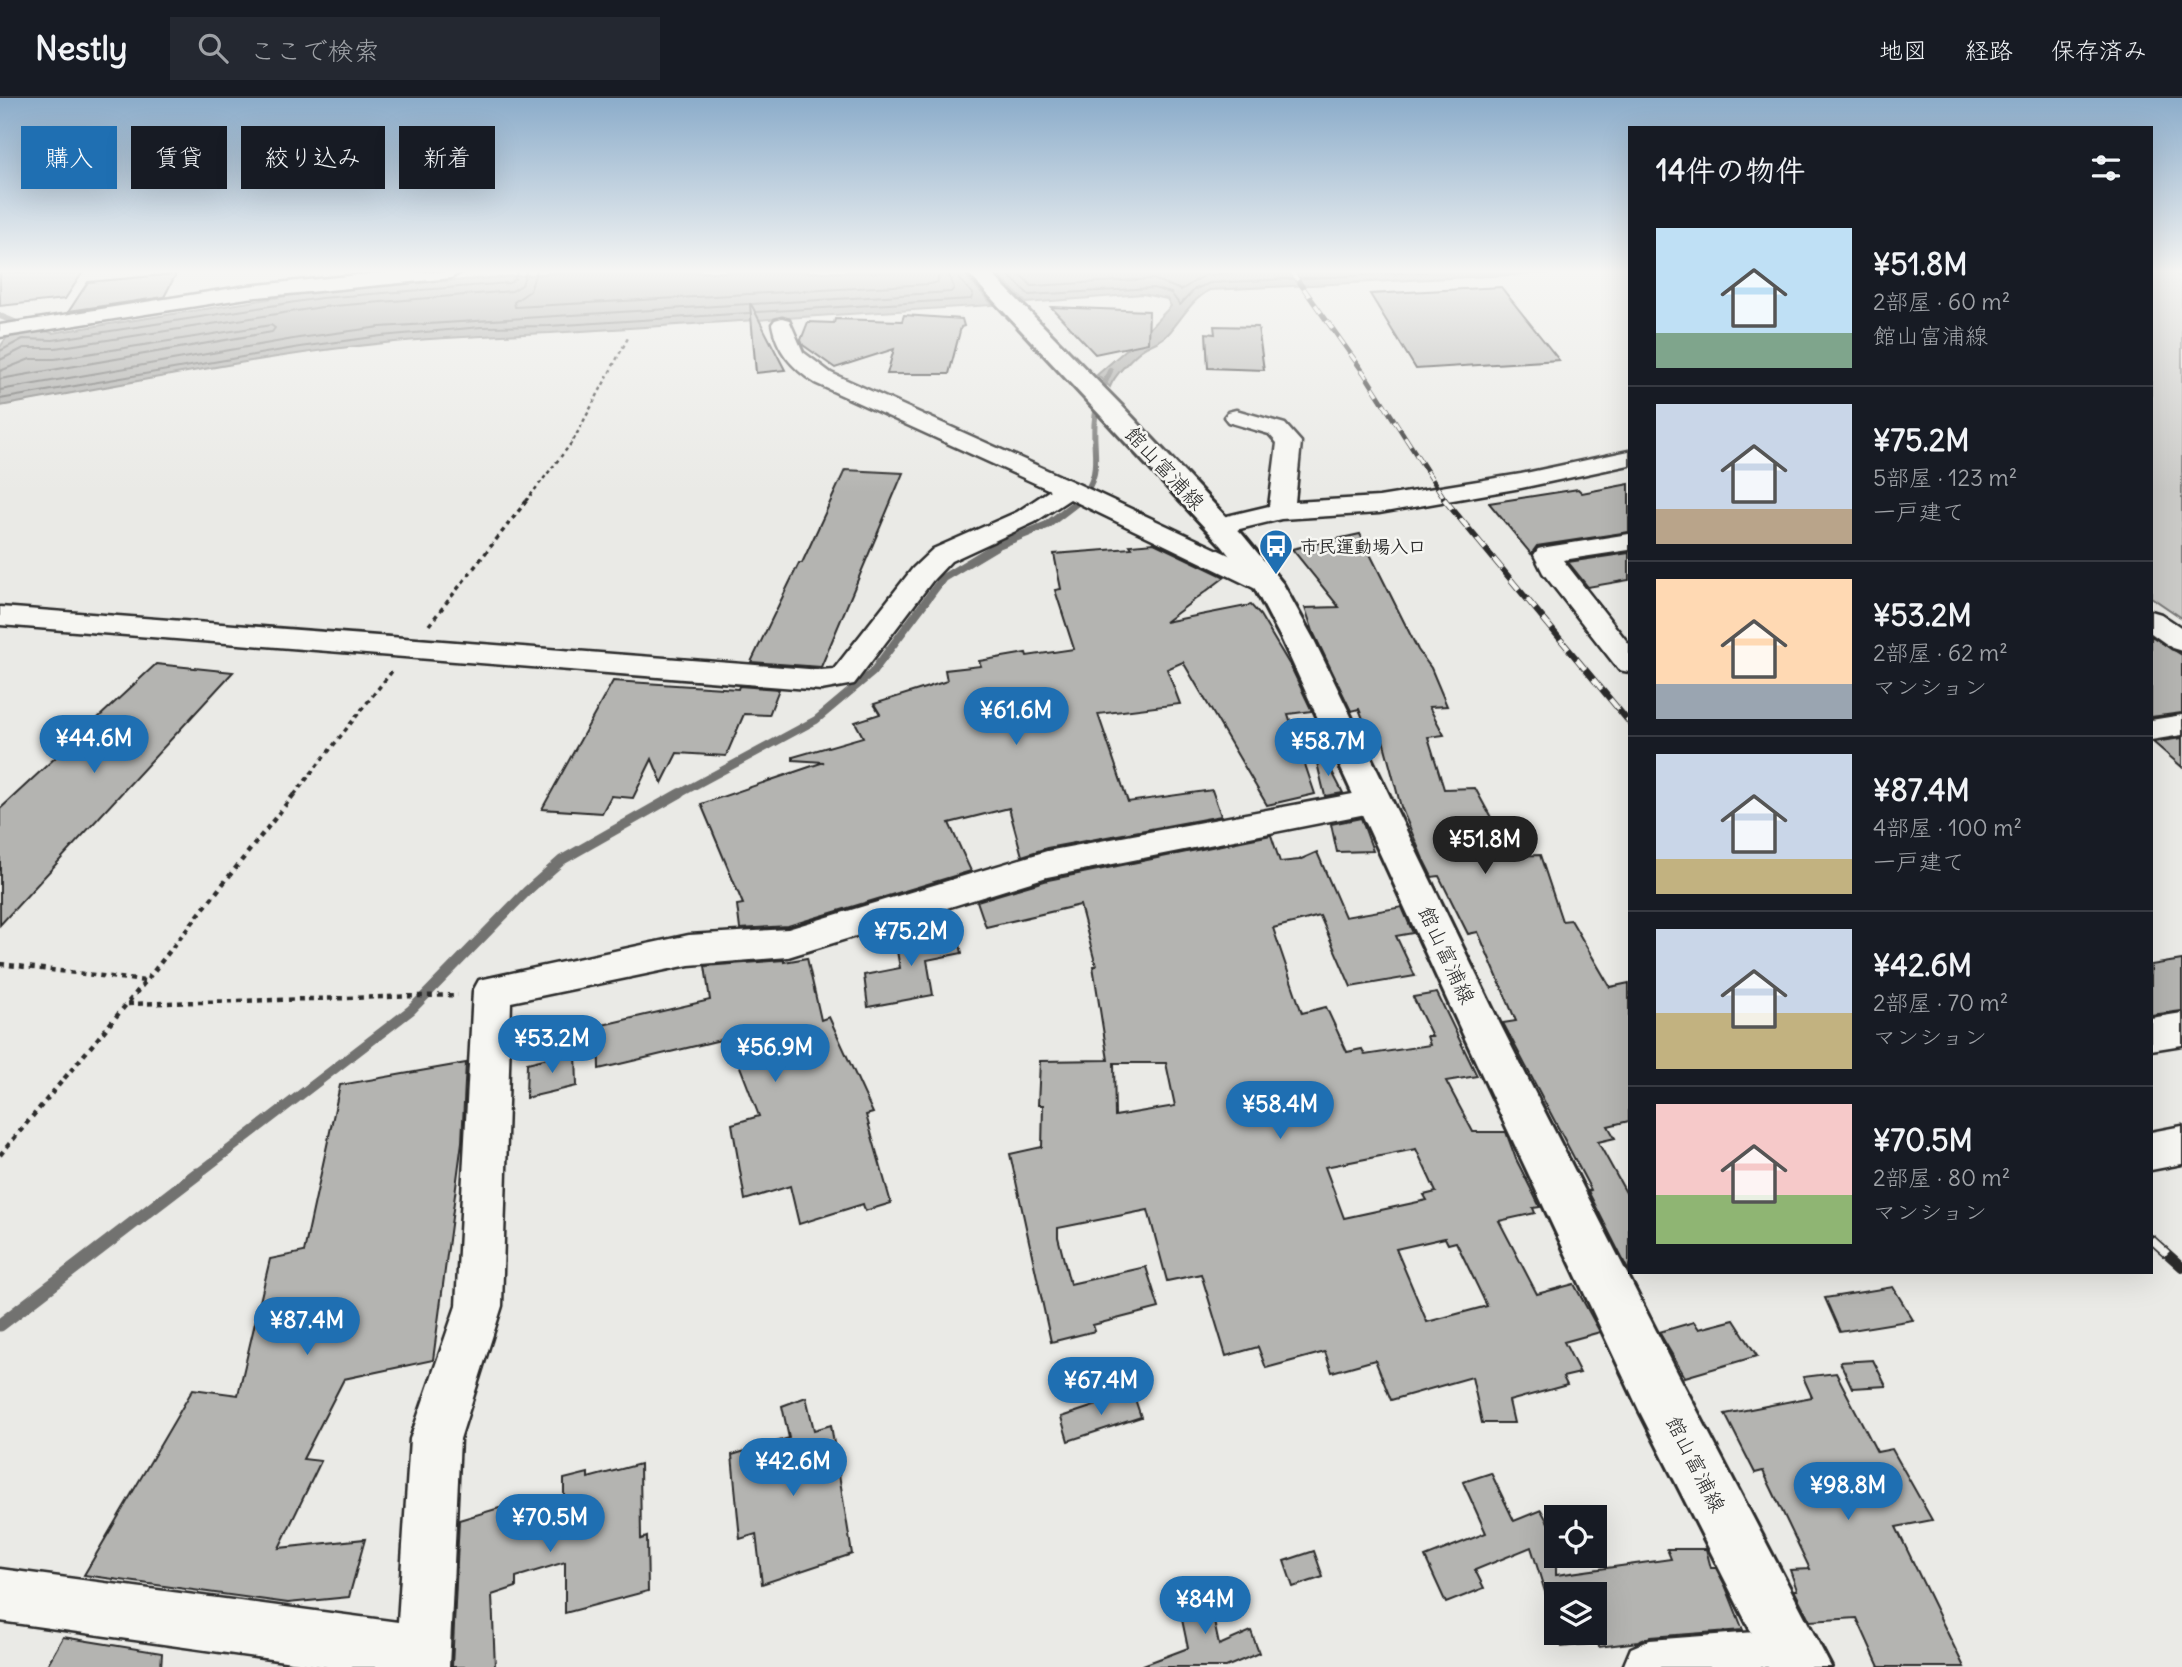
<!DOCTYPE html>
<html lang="ja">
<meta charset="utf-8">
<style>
:root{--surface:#171b24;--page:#242831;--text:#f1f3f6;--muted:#9ea1a6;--line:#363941;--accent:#1f6fb2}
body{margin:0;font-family:Delius,"Klee One",sans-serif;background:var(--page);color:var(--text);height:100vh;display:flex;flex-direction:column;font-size:26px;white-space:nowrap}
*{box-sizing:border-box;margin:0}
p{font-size:23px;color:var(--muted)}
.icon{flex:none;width:38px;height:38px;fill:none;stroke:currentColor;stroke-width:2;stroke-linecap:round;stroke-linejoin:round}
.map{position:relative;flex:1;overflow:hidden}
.sheet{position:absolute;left:1628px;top:28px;width:525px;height:1148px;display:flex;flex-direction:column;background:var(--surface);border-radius:0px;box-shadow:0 7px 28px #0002}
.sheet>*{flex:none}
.guide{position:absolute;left:21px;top:28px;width:665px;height:63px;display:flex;gap:14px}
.controls{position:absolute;left:1544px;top:1407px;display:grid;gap:14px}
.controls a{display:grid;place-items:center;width:63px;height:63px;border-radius:0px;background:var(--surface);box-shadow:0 7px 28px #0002;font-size:35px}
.price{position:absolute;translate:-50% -60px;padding:0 16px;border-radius:24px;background:var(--accent);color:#fff;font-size:23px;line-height:46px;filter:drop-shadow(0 2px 4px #0008)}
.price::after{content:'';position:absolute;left:50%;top:42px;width:21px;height:16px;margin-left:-10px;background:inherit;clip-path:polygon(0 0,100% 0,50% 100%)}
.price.on{background:#222;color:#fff}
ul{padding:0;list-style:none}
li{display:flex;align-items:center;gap:21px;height:175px;padding:0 28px}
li+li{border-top:2px solid var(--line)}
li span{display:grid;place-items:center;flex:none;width:196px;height:140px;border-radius:0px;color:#555}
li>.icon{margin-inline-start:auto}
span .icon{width:84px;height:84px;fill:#fffc;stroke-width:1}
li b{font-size:30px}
h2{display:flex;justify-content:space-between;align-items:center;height:84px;padding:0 28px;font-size:30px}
.pill{padding:0 24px;border-radius:0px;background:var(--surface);box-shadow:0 7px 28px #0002;font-size:24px;line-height:63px}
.pill.on{background:var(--accent);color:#fff}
header{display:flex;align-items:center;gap:42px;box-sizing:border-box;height:98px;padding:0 35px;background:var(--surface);border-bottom:2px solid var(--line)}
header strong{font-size:33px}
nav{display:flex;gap:38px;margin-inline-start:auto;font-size:24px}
.search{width:490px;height:63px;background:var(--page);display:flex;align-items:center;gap:18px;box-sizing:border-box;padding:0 24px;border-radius:0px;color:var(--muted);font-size:26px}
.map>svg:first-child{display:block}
</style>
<header>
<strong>Nestly</strong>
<div class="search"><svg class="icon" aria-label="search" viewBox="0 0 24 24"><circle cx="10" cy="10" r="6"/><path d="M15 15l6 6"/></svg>ここで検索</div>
<nav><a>地図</a><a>経路</a><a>保存済み</a></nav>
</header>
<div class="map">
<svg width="2182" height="1569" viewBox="0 0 2182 1569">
<rect width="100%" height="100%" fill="#eaeae6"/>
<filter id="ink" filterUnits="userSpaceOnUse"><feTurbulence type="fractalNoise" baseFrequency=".0143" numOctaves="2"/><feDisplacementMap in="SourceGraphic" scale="14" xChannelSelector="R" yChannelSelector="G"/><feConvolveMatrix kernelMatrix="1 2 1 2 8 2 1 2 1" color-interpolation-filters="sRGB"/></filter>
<g filter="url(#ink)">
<path fill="#cacac7" stroke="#7a7a79" stroke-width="2" d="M 2151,174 L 2173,174 L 2182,180 L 2182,520 L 2151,499 Z"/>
<g fill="#a1a19e" stroke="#727270" stroke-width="2">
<path d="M 567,174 L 962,174 L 993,207 L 550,235 C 494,237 440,239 385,245 C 256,258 128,286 0,308 L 0,249 L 7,239 L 43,232 L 52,235 L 320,193 Z"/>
<path d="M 995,174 L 1569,174 L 1210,192 C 1192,201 1182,220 1169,235 C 1163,242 1154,245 1146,249 C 1135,255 1113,279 1110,289 L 1097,277 L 1145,235 L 1171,208 L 1167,201 L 1143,196 L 1026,205 Z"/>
</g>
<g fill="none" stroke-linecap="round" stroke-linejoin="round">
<g stroke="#5a5a59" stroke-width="2">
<path d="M 536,174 L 530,193 L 514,204 L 515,209 L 930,186 L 938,184 L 938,174"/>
<path d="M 1005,174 L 1029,197 L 1153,190 L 1171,195 L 1180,207 L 1195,191 L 1210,185 L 1427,174"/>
<path d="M 1017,174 L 1032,188 L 1153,181 L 1181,192 L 1205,177 L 1249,174"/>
<path d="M 753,206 L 951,194 L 954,190 L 948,174"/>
<path d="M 757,214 L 971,201 L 973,196 L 959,181 L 957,174"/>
<path d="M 0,253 L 23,241 L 53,242 L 321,200 L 509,185 L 515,181 L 517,174"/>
<path d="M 0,262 L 24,250 L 55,250 L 322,209 L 512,193 L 522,187 L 526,174"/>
<path d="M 0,273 L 30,261 L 55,261 L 271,227 L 275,230 L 272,234 L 0,281"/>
<path d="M 0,292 L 299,240 L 380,229 L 748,206"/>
<path d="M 0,301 L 300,249 L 381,238 L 481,229 L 549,228 L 749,215"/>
</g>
<g stroke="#727270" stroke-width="6">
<path d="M 0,218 L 22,227 L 22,230"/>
<path d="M 1079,403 C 1105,375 1091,353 1095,320 C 1097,304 1103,287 1110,273"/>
</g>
<path stroke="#727270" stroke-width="8" d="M 677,697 L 816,622 L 872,575 L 943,480 L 998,447 L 1047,427 L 1081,401"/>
<path stroke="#727270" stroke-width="10" d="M 195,1078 L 411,912 L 527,793 L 562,762 L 680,695"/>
<path stroke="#727270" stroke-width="13" d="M 0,1227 L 197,1076"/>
</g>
<g fill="#b4b4b1" stroke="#2b2b2b" stroke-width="2" fill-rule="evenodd">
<path d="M 0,174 L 83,174 L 65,201 L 0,208 Z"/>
<path d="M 176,176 L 164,199 L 69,213 L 88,184 Z"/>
<path d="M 1501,189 L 1559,262 L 1416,271 L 1370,196 Z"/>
<path d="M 750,206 L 751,206 L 785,272 L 756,275 Z"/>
<path d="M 1051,209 L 1149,213 L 1148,245 L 1095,256 Z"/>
<path d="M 904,217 L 962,221 L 964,228 L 961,229 L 949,276 L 887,276 L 894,251 L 835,270 L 803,247 L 801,242 L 808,224 L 834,225 L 835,221 L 902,223 Z"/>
<path d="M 1214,228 L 1258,229 L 1264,272 L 1208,270 L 1206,235 L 1215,236 Z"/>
<path d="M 845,372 L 903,375 L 821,569 L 751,564 L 799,465 L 802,465 Z"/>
<path d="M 1629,386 L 1629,434 L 1537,448 L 1531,456 L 1489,405 L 1578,391 L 1582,395 Z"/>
<path d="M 1360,436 L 1418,552 L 1431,570 L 1447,608 L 1429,609 L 1444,637 L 1428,639 L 1444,691 L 1475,690 L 1512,758 L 1540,757 L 1562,823 L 1571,822 L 1610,889 L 1629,885 L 1629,1023 L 1608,1028 L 1615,1040 L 1598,1044 L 1629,1100 L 1629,1174 L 1588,1093 L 1591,1092 L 1503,925 L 1516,923 L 1478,834 L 1468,836 L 1439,778 L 1432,779 L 1423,761 L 1401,709 L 1383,642 L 1372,643 L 1359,611 L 1351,613 L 1314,536 L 1305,510 L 1339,509 L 1292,451 Z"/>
<path d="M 1154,445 L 1225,479 L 1165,524 L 1251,507 L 1260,517 L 1291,569 L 1312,613 L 1288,616 L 1315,696 L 1267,707 L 1183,564 L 1167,571 L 1180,606 L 1098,616 L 1128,704 L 1212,692 L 1221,718 L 1047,750 L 1022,758 L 1009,710 L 949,725 L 971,773 L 788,828 L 740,831 L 737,807 L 743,806 L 701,706 L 824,664 L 793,662 L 793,659 L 863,639 L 855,624 L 880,616 L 874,606 L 947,583 L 945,572 L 981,568 L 979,563 L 1026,555 L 1027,558 L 1074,551 L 1055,492 L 1061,491 L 1054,456 L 1132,450 L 1130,447 Z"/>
<path d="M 1629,455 L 1629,482 L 1588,489 L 1568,464 Z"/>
<path d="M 2151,538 L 2182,557 L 2182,615 L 2151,619 Z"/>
<path d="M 156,566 L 233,574 L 0,827 L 0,711 Z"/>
<path d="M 613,583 L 738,591 L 739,588 L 779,591 L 769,617 L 744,616 L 726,658 L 677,655 L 662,685 L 652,661 L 633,700 L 611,698 L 602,715 L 542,711 Z"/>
<path d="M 2182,640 L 2182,669 L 2153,644 Z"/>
<path d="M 1324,658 L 1343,695 L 1325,698 L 1316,661 Z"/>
<path d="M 1361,720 L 1373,753 L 1337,754 L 1331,726 Z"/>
<path d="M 1271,737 L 1280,764 L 1299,762 L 1317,754 L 1345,819 L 1402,809 L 1413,835 L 1396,838 L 1415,878 L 1351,889 L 1320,818 L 1273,830 L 1302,915 L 1326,909 L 1347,954 L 1362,951 L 1365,957 L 1430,947 L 1427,938 L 1432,938 L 1413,899 L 1437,895 L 1477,978 L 1446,983 L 1473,1034 L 1506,1034 L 1516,1061 L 1540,1109 L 1533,1110 L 1535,1115 L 1499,1123 L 1537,1196 L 1574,1186 L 1600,1234 L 1564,1244 L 1580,1275 L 1563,1279 L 1567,1287 L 1509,1303 L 1514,1325 L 1482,1325 L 1472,1279 L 1391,1302 L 1375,1262 L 1332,1274 L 1325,1254 L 1266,1270 L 1258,1249 L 1226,1258 L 1201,1176 L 1167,1183 L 1148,1112 L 1058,1130 L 1058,1139 L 1070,1186 L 1146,1169 L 1159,1210 L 1093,1227 L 1095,1233 L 1051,1244 L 1010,1056 L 1042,1049 L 1043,1007 L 1038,1007 L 1040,963 L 1108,962 L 1093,868 L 1096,868 L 1080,807 L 986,829 L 977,803 L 1048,782 ZM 1114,965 L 1166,965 L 1175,1008 L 1115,1018 ZM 1416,1051 L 1436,1094 L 1424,1097 L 1427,1102 L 1344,1120 L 1325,1069 ZM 1445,1140 L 1448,1146 L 1456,1144 L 1487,1208 L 1427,1224 L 1396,1151 Z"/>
<path d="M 956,830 L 962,855 L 927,862 L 933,897 L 868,909 L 864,877 L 900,870 L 895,842 Z"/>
<path d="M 807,860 L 821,922 L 829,919 L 873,1015 L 866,1017 L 891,1105 L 865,1113 L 863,1106 L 799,1126 L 790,1088 L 745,1102 L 732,1026 L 759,1018 L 729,940 L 599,971 L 598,928 L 710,902 L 705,868 L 784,862 L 784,864 Z"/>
<path d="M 2182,862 L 2182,913 L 2151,917 L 2151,867 Z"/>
<path d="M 576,953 L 577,988 L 526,1000 L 527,965 Z"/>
<path d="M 466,965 L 462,1044 L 433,1262 L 344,1281 L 303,1361 L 321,1363 L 279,1450 L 365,1441 L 349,1499 L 288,1505 L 84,1477 L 193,1291 L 238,1297 L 270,1161 L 304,1154 L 340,987 Z"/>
<path d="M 1893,1189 L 1913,1222 L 1840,1234 L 1825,1200 Z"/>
<path d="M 1734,1222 L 1757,1258 L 1685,1279 L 1659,1234 L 1694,1224 L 1699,1231 Z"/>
<path d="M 1873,1262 L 1886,1288 L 1852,1290 L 1840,1264 Z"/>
<path d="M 1836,1275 L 1877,1354 L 1892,1351 L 1932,1422 L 1896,1429 L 1964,1569 L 1879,1569 L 1857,1520 L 1810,1523 L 1794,1492 L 1797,1492 L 1790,1472 L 1810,1471 L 1763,1373 L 1755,1375 L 1725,1316 L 1812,1299 L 1803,1279 Z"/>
<path d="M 1133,1295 L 1141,1319 L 1068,1343 L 1061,1319 Z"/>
<path d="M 806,1299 L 814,1332 L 831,1327 L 852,1456 L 762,1486 L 756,1436 L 740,1441 L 732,1357 L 789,1340 L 782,1308 Z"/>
<path d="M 640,1366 L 641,1441 L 647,1439 L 648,1493 L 565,1515 L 565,1464 L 516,1479 L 516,1489 L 492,1497 L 495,1569 L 452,1569 L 459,1422 L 516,1405 L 516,1413 L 564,1398 L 564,1381 L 588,1375 L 588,1380 Z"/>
<path d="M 1491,1375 L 1514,1423 L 1541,1412 L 1556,1439 L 1556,1477 L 1671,1461 L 1667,1451 L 1706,1451 L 1711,1470 L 1716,1470 L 1725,1487 L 1743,1532 L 1650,1539 L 1638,1544 L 1599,1549 L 1598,1545 L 1562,1549 L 1558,1535 L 1594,1535 L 1594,1496 L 1556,1496 L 1556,1529 L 1531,1449 L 1475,1472 L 1484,1490 L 1446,1505 L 1425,1459 L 1486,1435 L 1463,1384 Z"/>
<path d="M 1314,1453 L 1323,1479 L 1293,1489 L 1284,1463 Z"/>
<path d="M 1206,1486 L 1219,1547 L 1251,1533 L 1259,1555 L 1226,1569 L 1143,1569 L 1143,1567 L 1188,1550 L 1176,1493 Z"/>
<path d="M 63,1539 L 162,1555 L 161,1569 L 46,1569 Z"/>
</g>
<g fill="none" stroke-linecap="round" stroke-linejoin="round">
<g stroke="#2b2b2b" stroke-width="5">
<g id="minor">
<path d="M 389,174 L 461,174 L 451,180 L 247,200 L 0,239 L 0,227 L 247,188 Z"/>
<path d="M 782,220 L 789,222 L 803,254 L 831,275 L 1078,386 L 1278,480 L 1282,486 L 1278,492 L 1268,494 L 1258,492 L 1070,401 L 1035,424 L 951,463 L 933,482 L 854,586 L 821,592 L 0,527 L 0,509 L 821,572 L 834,571 L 913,470 L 933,451 L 1017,414 L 1050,392 L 815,285 C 792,270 777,253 772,226 L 775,222 Z"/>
<path d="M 1236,312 L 1285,326 L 1301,344 L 1295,404 L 1379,399 L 1521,376 L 1629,353 L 1629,367 L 1521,390 L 1379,415 L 1281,421 L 1219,436 L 1210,434 L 1206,428 L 1210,422 L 1269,408 L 1277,345 L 1269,336 L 1228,324 L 1224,319 L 1228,314 Z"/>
<path d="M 1629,436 L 1629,452 L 1563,462 L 1629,546 L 1629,574 L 1619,572 L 1543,475 L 1534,457 L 1538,451 L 1547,449 Z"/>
<path d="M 2151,513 L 2161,516 L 2182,530 L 2182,553 L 2172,550 L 2151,535 Z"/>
<path d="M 2182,617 L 2182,637 L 2151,642 L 2151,622 Z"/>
<path d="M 1374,692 L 1386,696 L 1390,704 L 1386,712 L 1047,779 L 788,859 L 689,867 L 511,904 L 502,1208 L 460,1341 L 449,1569 L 327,1569 L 0,1523 L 0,1471 L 398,1524 L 410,1341 L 456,1208 L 473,893 L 479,882 L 689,837 L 788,831 L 1047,753 Z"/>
<path d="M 2182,915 L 2182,947 L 2151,952 L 2151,920 Z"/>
<path d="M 2182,1028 L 2182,1066 L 2151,1072 L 2151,1034 Z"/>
<path d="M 1795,1531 L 1814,1539 L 1822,1558 L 1818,1569 L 1623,1569 L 1631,1550 L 1650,1542 Z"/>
</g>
</g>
<g stroke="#2b2b2b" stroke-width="6">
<path id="major" d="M 967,174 L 990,174 L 1121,307 L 1242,436 L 1283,486 L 1314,542 L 1500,926 L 1678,1276 L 1831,1569 L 1769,1569 L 1640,1314 L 1461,932 L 1282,542 L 1254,489 L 1222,448 Z"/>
</g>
<path stroke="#2b2b2b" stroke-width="2.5" stroke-dasharray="3.5 3.5" stroke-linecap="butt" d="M 526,403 L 573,343 L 629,238"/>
<g stroke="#2b2b2b" stroke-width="3.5" stroke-dasharray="4.5 4.5" stroke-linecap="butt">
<path d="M 429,527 L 528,401"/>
<path d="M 294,697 L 393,572"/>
</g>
<g stroke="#2b2b2b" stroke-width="4.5" stroke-dasharray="5 5" stroke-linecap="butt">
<path d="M 0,866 L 145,883"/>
<path d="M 128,906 L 458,897"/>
<path d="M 0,1057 L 146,883 L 295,695"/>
</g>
<use href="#minor" fill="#f6f6f2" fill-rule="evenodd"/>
<use href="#major" fill="#f6f6f2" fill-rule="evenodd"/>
<g stroke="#2b2b2b" stroke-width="5">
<path id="rail-far2" d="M 1292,174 L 1364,275 L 1446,403"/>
</g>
<g stroke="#2b2b2b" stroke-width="6">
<path id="rail-far1" d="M 1444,401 L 1629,624"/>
</g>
<g stroke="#2b2b2b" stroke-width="10">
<path id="rail" d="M 2151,1141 L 2182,1169"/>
</g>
<use href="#rail-far2" stroke="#f6f6f2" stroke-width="3.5" stroke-dasharray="10" stroke-linecap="butt"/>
<use href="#rail-far1" stroke="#f6f6f2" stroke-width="4.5" stroke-dasharray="13" stroke-linecap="butt"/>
<use href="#rail" stroke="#f6f6f2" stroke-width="7" stroke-dasharray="22" stroke-linecap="butt"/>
</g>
</g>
<linearGradient id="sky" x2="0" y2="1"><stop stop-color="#8bacca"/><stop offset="0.44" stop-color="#f6f6f4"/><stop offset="1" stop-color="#f6f6f4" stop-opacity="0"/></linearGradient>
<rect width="2182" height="394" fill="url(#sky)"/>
<defs>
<g id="bus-pin" transform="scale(1.75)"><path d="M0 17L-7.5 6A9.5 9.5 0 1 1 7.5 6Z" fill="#1f6fb2" stroke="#f6f6f2"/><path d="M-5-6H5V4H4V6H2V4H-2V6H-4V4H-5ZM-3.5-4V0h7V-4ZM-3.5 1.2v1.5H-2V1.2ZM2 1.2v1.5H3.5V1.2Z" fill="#fff"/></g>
</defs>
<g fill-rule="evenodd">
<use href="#bus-pin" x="1276" y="448"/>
</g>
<g text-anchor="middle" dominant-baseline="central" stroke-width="5" stroke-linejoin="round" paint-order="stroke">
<g font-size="18" font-weight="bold" fill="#2b2b2b" stroke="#f6f6f2" text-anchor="start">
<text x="1300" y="448">市民運動場入口</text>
</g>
<g font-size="21" fill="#2b2b2b" stroke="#f6f6f2">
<text transform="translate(1165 370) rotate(47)">館山富浦線</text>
<text transform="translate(1447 857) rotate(65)">館山富浦線</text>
<text transform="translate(1696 1366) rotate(63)">館山富浦線</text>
</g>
</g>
</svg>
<div class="controls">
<a><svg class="icon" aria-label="locate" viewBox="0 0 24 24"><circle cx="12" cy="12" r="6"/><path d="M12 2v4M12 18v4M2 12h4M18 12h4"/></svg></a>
<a><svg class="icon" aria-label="layers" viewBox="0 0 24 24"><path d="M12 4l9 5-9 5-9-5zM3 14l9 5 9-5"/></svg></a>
</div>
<b class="price" style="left:1016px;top:649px">¥61.6M</b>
<b class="price" style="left:94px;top:677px">¥44.6M</b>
<b class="price" style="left:1328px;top:680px">¥58.7M</b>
<b class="price on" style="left:1485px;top:778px">¥51.8M</b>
<b class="price" style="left:911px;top:870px">¥75.2M</b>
<b class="price" style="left:552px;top:977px">¥53.2M</b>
<b class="price" style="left:775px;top:986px">¥56.9M</b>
<b class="price" style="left:1280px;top:1043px">¥58.4M</b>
<b class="price" style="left:307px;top:1259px">¥87.4M</b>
<b class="price" style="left:1101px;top:1319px">¥67.4M</b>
<b class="price" style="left:793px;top:1400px">¥42.6M</b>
<b class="price" style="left:1848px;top:1424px">¥98.8M</b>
<b class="price" style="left:550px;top:1456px">¥70.5M</b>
<b class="price" style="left:1205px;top:1538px">¥84M</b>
<div class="guide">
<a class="pill on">購入</a>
<a class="pill">賃貸</a>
<a class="pill">絞り込み</a>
<a class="pill">新着</a>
</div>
<section class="sheet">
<h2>14件の物件<svg class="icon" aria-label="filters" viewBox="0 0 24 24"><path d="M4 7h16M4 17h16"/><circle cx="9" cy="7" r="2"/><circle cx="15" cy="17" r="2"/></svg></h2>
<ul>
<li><span style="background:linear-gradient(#bfe0f5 75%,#7fa58c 0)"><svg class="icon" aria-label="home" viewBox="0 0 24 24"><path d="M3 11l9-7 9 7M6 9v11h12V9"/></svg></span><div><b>¥51.8M</b><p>2部屋 · 60 m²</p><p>館山富浦線</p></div></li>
<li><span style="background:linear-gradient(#c9d6e8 75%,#b9a48a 0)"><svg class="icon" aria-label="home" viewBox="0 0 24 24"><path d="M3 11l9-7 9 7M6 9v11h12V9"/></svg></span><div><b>¥75.2M</b><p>5部屋 · 123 m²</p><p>一戸建て</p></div></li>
<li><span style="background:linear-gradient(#ffd9b3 75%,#9aa5b1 0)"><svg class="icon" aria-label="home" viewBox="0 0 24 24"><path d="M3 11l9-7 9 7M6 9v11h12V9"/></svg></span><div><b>¥53.2M</b><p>2部屋 · 62 m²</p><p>マンション</p></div></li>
<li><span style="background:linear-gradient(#c9d6e8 75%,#c2b280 0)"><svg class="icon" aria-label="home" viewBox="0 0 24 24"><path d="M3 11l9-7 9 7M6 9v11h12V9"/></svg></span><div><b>¥87.4M</b><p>4部屋 · 100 m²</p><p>一戸建て</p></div></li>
<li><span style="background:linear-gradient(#c9d6e8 60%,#c2b280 0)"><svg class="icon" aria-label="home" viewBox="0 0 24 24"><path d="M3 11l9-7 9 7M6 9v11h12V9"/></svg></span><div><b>¥42.6M</b><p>2部屋 · 70 m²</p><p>マンション</p></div></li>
<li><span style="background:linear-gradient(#f6c9c9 65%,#8fb573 0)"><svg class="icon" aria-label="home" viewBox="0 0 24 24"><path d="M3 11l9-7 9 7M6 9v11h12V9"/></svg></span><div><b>¥70.5M</b><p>2部屋 · 80 m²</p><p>マンション</p></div></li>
</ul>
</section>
</div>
